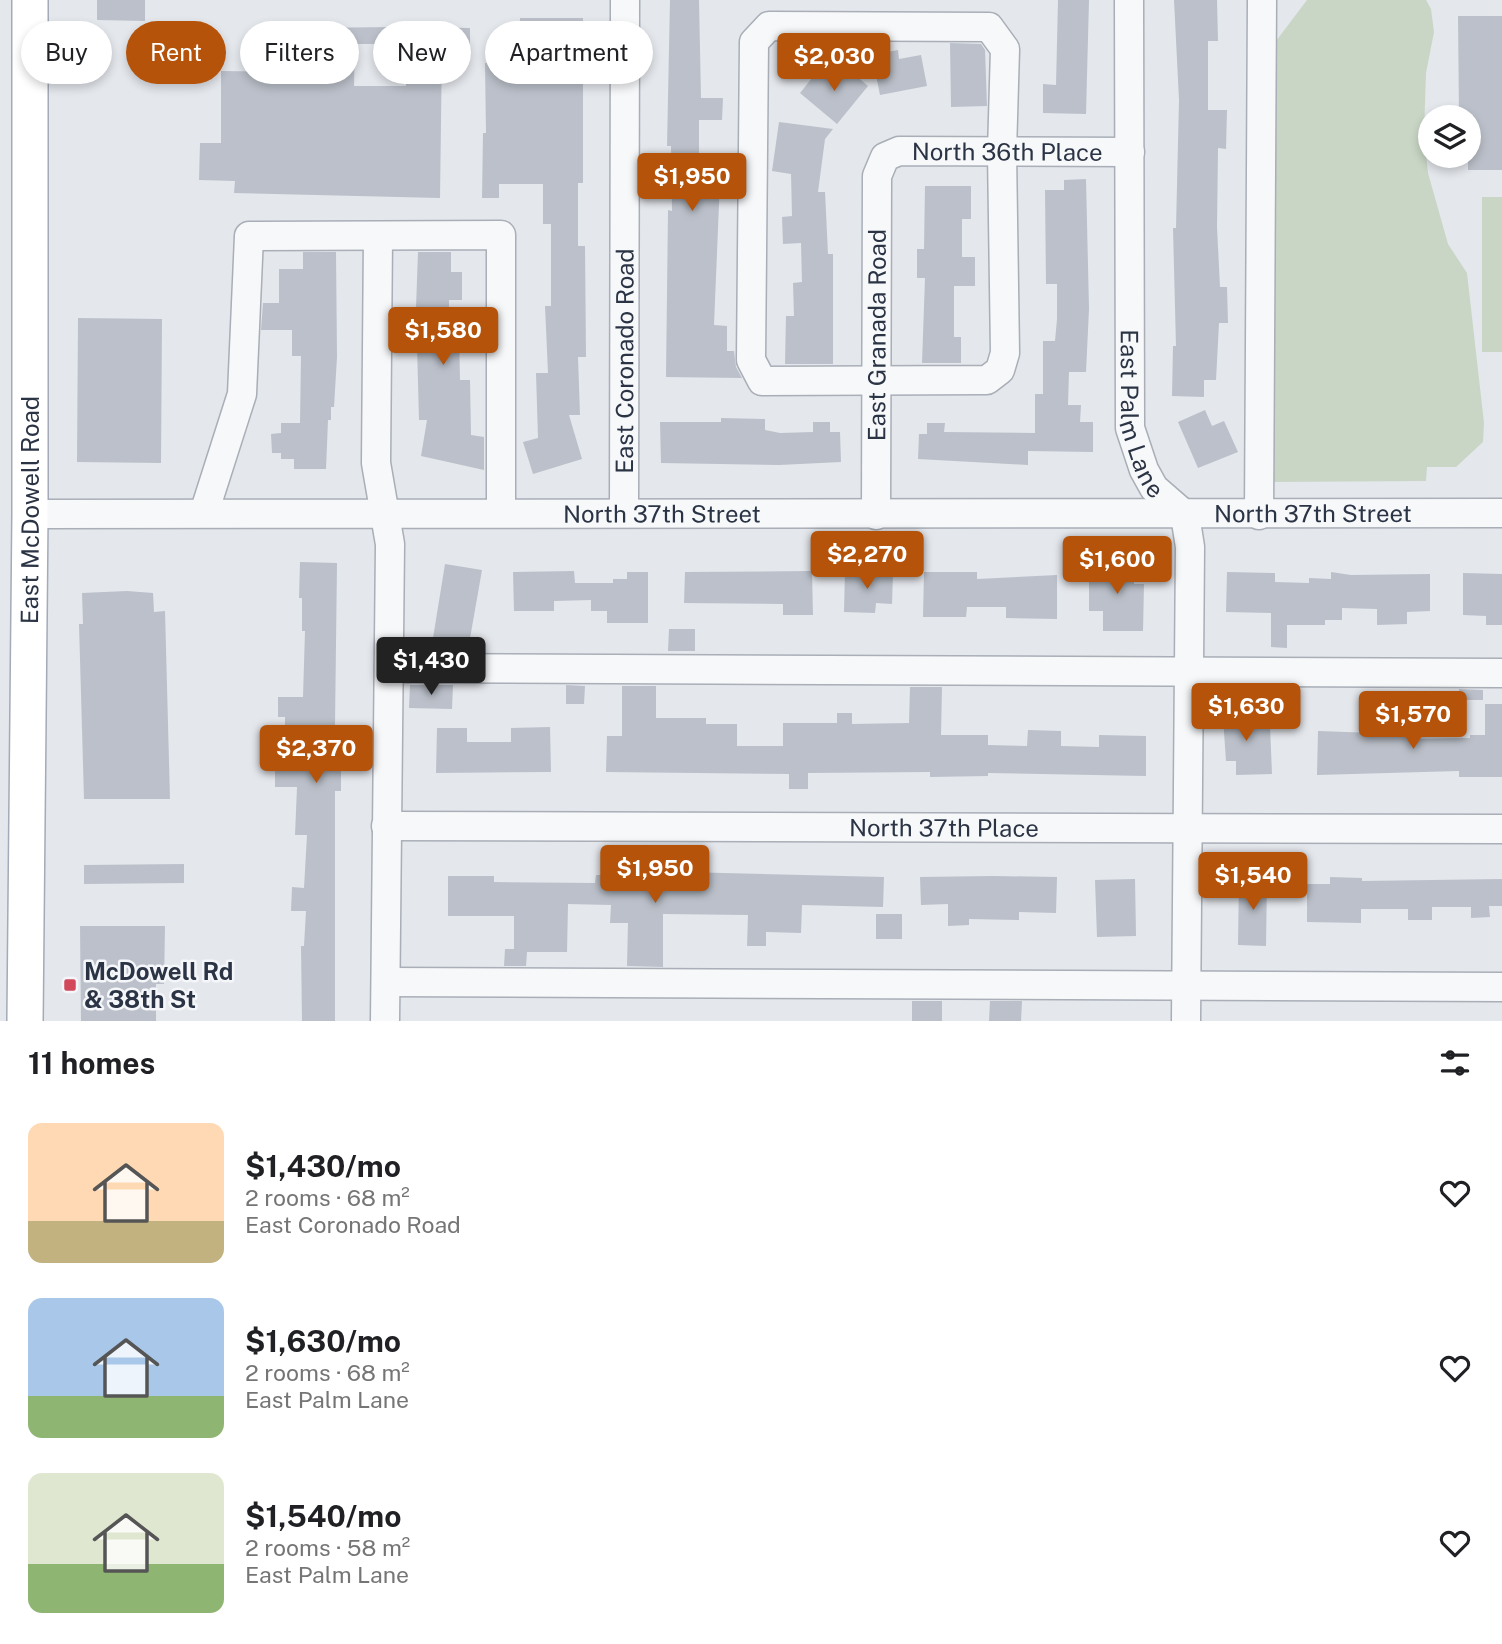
<!DOCTYPE html>
<meta charset="utf-8">
<style>
:root{--surface:#fff;--page:#f6f6f6;--text:#202124;--muted:#757577;--accent:#b45309}
body{margin:0;font-family:"Public Sans",sans-serif;background:var(--page);color:var(--text);height:100vh;display:flex;flex-direction:column;font-size:26px;white-space:nowrap}
*{box-sizing:border-box;margin:0}
p{font-size:23px;color:var(--muted)}
.icon{flex:none;width:38px;height:38px;fill:none;stroke:currentColor;stroke-width:2;stroke-linecap:round;stroke-linejoin:round}
.map{position:relative;height:1021px;overflow:hidden}
.details{display:flex;flex-direction:column;background:var(--surface);flex:1}
.details>*{flex:none}
.hud{position:absolute;left:21px;top:21px;width:700px;height:63px;display:flex;gap:14px}
.buttons{position:absolute;left:1418px;top:105px;display:grid;gap:14px}
.buttons a{display:grid;place-items:center;width:63px;height:63px;border-radius:50%;background:var(--surface);box-shadow:0 4px 10px #0003;font-size:35px}
.price{position:absolute;translate:-50% -60px;padding:0 16px;border-radius:7px;background:var(--accent);color:#fff;font-size:23px;line-height:46px;filter:drop-shadow(0 2px 4px #0008)}
.price::after{content:'';position:absolute;left:50%;top:42px;width:21px;height:16px;margin-left:-10px;background:inherit;clip-path:polygon(0 0,100% 0,50% 100%)}
.price.on{background:#222;color:#fff}
ul{padding:0;list-style:none}
li{display:flex;align-items:center;gap:21px;height:175px;padding:0 28px}
li span{display:grid;place-items:center;flex:none;width:196px;height:140px;border-radius:14px;color:#555}
li>.icon{margin-inline-start:auto}
span .icon{width:84px;height:84px;fill:#fffc;stroke-width:1}
li b{font-size:30px}
h2{display:flex;justify-content:space-between;align-items:center;height:84px;padding:0 28px;font-size:30px}
.chip{padding:0 24px;border-radius:32px;background:var(--surface);box-shadow:0 4px 10px #0003;font-size:24px;line-height:63px}
.chip.on{background:var(--accent);color:#fff}
.map>svg:first-child{display:block}
</style>
<div class="map">
<svg width="1502" height="1021" viewBox="0 0 1502 1021">
<rect width="100%" height="100%" fill="#e4e7ec"/>
<g fill="#c9d6c5">
<path d="M 1307,0 L 1426,0 L 1431,9 L 1434,32 L 1426,73 L 1424,134 L 1428,173 L 1448,244 L 1467,273 L 1484,423 L 1483,442 L 1456,467 L 1427,467 L 1426,481 L 1264,482 L 1261,61 Z"/>
<rect x="1482" y="197" width="20" height="155"/>
</g>
<g fill="#bbc0ca" fill-rule="evenodd">
<path d="M 97,0 L 145,0 L 145,21 L 97,20 Z"/>
<path d="M 670,0 L 699,0 L 701,98 L 723,98 L 722,120 L 699,120 L 699,154 L 715,154 L 716,180 L 720,180 L 714,325 L 727,326 L 727,351 L 734,351 L 736,367 L 742,378 L 666,377 L 668,210 L 672,211 L 671,146 L 667,146 Z"/>
<path d="M 1058,0 L 1089,0 L 1086,114 L 1043,113 L 1043,84 L 1056,85 Z"/>
<path d="M 1174,0 L 1217,0 L 1218,41 L 1208,41 L 1208,110 L 1227,110 L 1226,149 L 1218,148 L 1217,227 L 1220,287 L 1227,287 L 1228,323 L 1219,323 L 1216,380 L 1204,380 L 1204,397 L 1172,396 L 1173,346 L 1176,346 L 1173,228 L 1176,228 L 1179,100 Z"/>
<path d="M 1458,16 L 1502,16 L 1502,170 L 1468,170 L 1468,117 L 1459,117 Z"/>
<path d="M 520,18 L 583,18 L 583,183 L 578,183 L 578,246 L 585,246 L 586,357 L 578,357 L 580,415 L 569,415 L 582,459 L 533,474 L 523,442 L 538,438 L 536,373 L 548,373 L 545,306 L 551,306 L 551,224 L 543,224 L 543,184 L 499,184 L 499,198 L 482,198 L 483,133 L 486,133 L 485,63 L 520,62 Z"/>
<path d="M 395,27 L 470,28 L 470,45 L 442,45 L 440,198 L 234,193 L 235,181 L 199,180 L 200,143 L 221,143 L 221,71 L 305,72 L 304,28 ZM 355,44 L 407,44 L 406,86 L 354,86 Z"/>
<path d="M 950,43 L 981,44 L 985,50 L 987,106 L 951,107 Z"/>
<path d="M 898,50 L 899,59 L 921,55 L 927,86 L 880,95 L 872,55 Z"/>
<path d="M 821,67 L 835,79 L 846,67 L 868,86 L 837,124 L 800,93 Z"/>
<path d="M 779,122 L 833,129 L 825,139 L 818,192 L 825,192 L 828,254 L 833,254 L 833,364 L 785,364 L 786,316 L 794,316 L 793,283 L 802,282 L 801,243 L 783,244 L 782,217 L 792,216 L 791,174 L 772,171 Z"/>
<path d="M 1086,179 L 1089,309 L 1086,372 L 1069,372 L 1068,405 L 1081,405 L 1080,422 L 1093,422 L 1093,452 L 1028,451 L 1028,465 L 918,459 L 919,434 L 927,434 L 927,423 L 945,423 L 944,432 L 1035,433 L 1035,394 L 1043,394 L 1043,341 L 1055,341 L 1057,319 L 1057,284 L 1046,284 L 1045,190 L 1064,190 L 1064,180 Z"/>
<path d="M 925,186 L 971,186 L 971,219 L 962,219 L 962,257 L 975,257 L 975,286 L 954,286 L 954,337 L 961,337 L 961,363 L 922,363 L 925,278 L 917,278 L 917,249 L 924,249 Z"/>
<path d="M 303,252 L 336,252 L 337,357 L 334,407 L 331,407 L 331,420 L 328,420 L 326,469 L 294,469 L 294,459 L 281,459 L 281,453 L 272,453 L 271,434 L 281,433 L 281,423 L 300,423 L 301,356 L 292,356 L 292,330 L 261,330 L 263,303 L 279,303 L 279,269 L 303,269 Z"/>
<path d="M 418,252 L 451,252 L 451,272 L 462,272 L 462,300 L 449,300 L 449,335 L 459,335 L 460,380 L 470,380 L 471,435 L 484,437 L 484,470 L 421,456 L 427,420 L 419,420 L 416,308 Z"/>
<path d="M 78,318 L 162,319 L 161,463 L 77,462 Z"/>
<path d="M 1205,410 L 1212,426 L 1224,421 L 1238,452 L 1198,468 L 1178,422 Z"/>
<path d="M 721,418 L 765,419 L 765,430 L 780,433 L 813,432 L 813,422 L 830,422 L 830,432 L 840,432 L 841,462 L 779,465 L 661,463 L 660,422 L 721,422 Z"/>
<path d="M 300,562 L 337,563 L 335,724 L 335,742 L 341,742 L 341,791 L 335,791 L 335,1021 L 302,1021 L 301,946 L 304,946 L 306,911 L 291,911 L 292,887 L 304,888 L 307,835 L 295,835 L 297,787 L 275,787 L 275,760 L 285,760 L 285,717 L 278,717 L 278,697 L 303,697 L 305,631 L 302,631 L 302,598 L 299,598 Z"/>
<path d="M 1089,562 L 1134,563 L 1134,584 L 1144,584 L 1143,631 L 1103,631 L 1103,611 L 1089,611 Z"/>
<path d="M 445,564 L 482,570 L 469,644 L 433,638 Z"/>
<path d="M 574,571 L 575,583 L 613,583 L 613,579 L 627,579 L 627,572 L 648,572 L 648,623 L 607,623 L 607,611 L 591,611 L 591,600 L 554,601 L 554,611 L 514,611 L 513,572 Z"/>
<path d="M 812,571 L 813,615 L 783,615 L 783,604 L 684,603 L 685,572 Z"/>
<path d="M 845,571 L 893,573 L 892,604 L 876,603 L 875,613 L 844,612 Z"/>
<path d="M 924,572 L 977,572 L 977,579 L 1057,575 L 1057,619 L 1006,618 L 1006,607 L 967,607 L 966,617 L 923,617 Z"/>
<path d="M 1227,572 L 1275,573 L 1275,582 L 1309,583 L 1309,578 L 1331,579 L 1331,572 L 1351,575 L 1430,574 L 1430,611 L 1407,612 L 1407,624 L 1377,625 L 1377,609 L 1342,608 L 1342,620 L 1325,620 L 1325,625 L 1287,625 L 1287,648 L 1271,647 L 1271,613 L 1226,612 Z"/>
<path d="M 1463,573 L 1502,574 L 1502,625 L 1486,625 L 1486,616 L 1463,615 Z"/>
<path d="M 127,591 L 153,593 L 154,612 L 165,611 L 170,799 L 84,799 L 79,624 L 83,624 L 82,593 Z"/>
<path d="M 669,629 L 695,629 L 695,651 L 668,651 Z"/>
<path d="M 410,685 L 453,685 L 452,709 L 409,708 Z"/>
<path d="M 566,685 L 585,686 L 584,704 L 566,704 Z"/>
<path d="M 622,686 L 656,686 L 656,718 L 706,718 L 706,724 L 737,724 L 737,746 L 783,746 L 783,723 L 837,723 L 837,713 L 852,713 L 852,724 L 909,723 L 910,687 L 942,687 L 941,735 L 988,735 L 988,745 L 1027,746 L 1028,730 L 1061,731 L 1061,746 L 1099,747 L 1099,735 L 1146,736 L 1146,776 L 988,773 L 988,776 L 930,777 L 930,772 L 808,773 L 808,789 L 789,789 L 789,774 L 606,772 L 607,736 L 622,736 Z"/>
<path d="M 1459,689 L 1483,690 L 1483,700 L 1458,700 Z"/>
<path d="M 1222,703 L 1243,703 L 1242,727 L 1270,726 L 1272,774 L 1236,775 L 1236,761 L 1226,761 Z"/>
<path d="M 1485,704 L 1502,704 L 1502,777 L 1459,777 L 1459,771 L 1317,775 L 1318,731 L 1374,733 L 1373,723 L 1406,723 L 1407,739 L 1470,738 L 1470,735 L 1485,735 Z"/>
<path d="M 550,727 L 551,772 L 436,773 L 437,728 L 467,728 L 467,742 L 511,742 L 511,728 Z"/>
<path d="M 184,864 L 184,883 L 84,884 L 84,865 Z"/>
<path d="M 683,872 L 884,877 L 883,907 L 802,905 L 801,933 L 766,932 L 766,946 L 747,946 L 748,915 L 663,914 L 663,967 L 627,966 L 628,923 L 610,923 L 611,905 L 568,904 L 567,952 L 527,952 L 526,966 L 504,966 L 505,949 L 514,949 L 514,916 L 448,916 L 448,876 L 494,876 L 494,882 L 595,883 L 596,875 L 683,876 Z"/>
<path d="M 994,876 L 1057,877 L 1056,913 L 1019,912 L 1019,920 L 969,919 L 969,925 L 948,926 L 948,904 L 921,905 L 920,877 Z"/>
<path d="M 1330,877 L 1362,878 L 1362,881 L 1502,879 L 1502,906 L 1489,906 L 1490,917 L 1471,918 L 1471,907 L 1432,907 L 1432,920 L 1408,920 L 1408,909 L 1361,909 L 1361,923 L 1307,922 L 1307,884 L 1330,884 Z"/>
<path d="M 1239,878 L 1267,878 L 1266,946 L 1238,945 Z"/>
<path d="M 1135,879 L 1136,936 L 1097,937 L 1095,880 Z"/>
<rect x="876" y="914" width="26" height="25"/>
<path d="M 80,926 L 165,926 L 164,984 L 156,984 L 156,1021 L 81,1021 Z"/>
<rect x="912" y="1001" width="30" height="20"/>
<path d="M 990,1001 L 1022,1001 L 1021,1021 L 989,1021 Z"/>
</g>
<g fill="none" stroke-linecap="round" stroke-linejoin="round">
<g stroke="#a9aeb7" stroke-width="31">
<g id="minor">
<path id="s1" d="M 1129,0 L 1130,428 L 1144,470 L 1154,488 L 1185,515 L 1190,547 L 1186,1021"/>
<path d="M 769,26 L 989,27 L 1005,49 L 1002,152 L 1005,353 L 1000,370 L 987,380 L 762,381 L 751,360 L 754,42 Z"/>
<path d="M 378,236 L 376,463 L 390,544 L 385,1021"/>
<path d="M 204,513 L 242,394 L 249,236 L 501,235 L 501,513"/>
<path id="s2" d="M 624,513 L 625,0"/>
<path id="s3" d="M 30,514 L 1502,513"/>
<path id="s4" d="M 876,515 L 877,176 L 885,157 L 899,151 L 1130,152"/>
<path d="M 1259,515 L 1262,0"/>
<path d="M 389,668 L 1502,673"/>
<path id="s5" d="M 386,826 L 1502,829"/>
<path d="M 386,982 L 1502,987"/>
</g>
</g>
<g stroke="#a3abb8" stroke-width="38">
<g id="major">
<path id="s6" d="M 25,1021 L 30,514 L 30,0"/>
</g>
</g>
<use href="#minor" stroke="#f7f8fa" stroke-width="28"/>
<use href="#major" stroke="#fff" stroke-width="35"/>
</g>
<rect fill="#d1495b" stroke="#f4f6f9" stroke-width="2.5" x="63" y="978" width="14" height="14" rx="3.5"/>
<g text-anchor="middle" dominant-baseline="central" stroke-width="5" stroke-linejoin="round" paint-order="stroke">
<g font-size="24" fill="#2b3445" stroke="#f4f6f9">
<text stroke="none"><textPath href="#s4" startOffset="483">North 36th Place</textPath></text>
<text stroke="none"><textPath href="#s4" startOffset="180">East Granada Road</textPath></text>
<text stroke="none"><textPath href="#s2" startOffset="152">East Coronado Road</textPath></text>
<text stroke="none"><textPath href="#s1" startOffset="415">East Palm Lane</textPath></text>
<text stroke="none"><textPath href="#s6" startOffset="511">East McDowell Road</textPath></text>
<text stroke="none"><textPath href="#s3" startOffset="632">North 37th Street</textPath></text>
<text stroke="none"><textPath href="#s3" startOffset="1283">North 37th Street</textPath></text>
<text stroke="none"><textPath href="#s5" startOffset="558">North 37th Place</textPath></text>
</g>
<g font-size="24" font-weight="bold" fill="#2b3445" stroke="#f4f6f9" text-anchor="start">
<text x="84" y="971">McDowell Rd<tspan x="84" dy="28">&amp; 38th St</tspan></text>
</g>
</g>
</svg>
<div class="buttons">
<a><svg class="icon" aria-label="layers" viewBox="0 0 24 24"><path d="M12 4l9 5-9 5-9-5zM3 14l9 5 9-5"/></svg></a>
</div>
<b class="price" style="left:834px;top:93px">$2,030</b>
<b class="price" style="left:692px;top:213px">$1,950</b>
<b class="price" style="left:443px;top:367px">$1,580</b>
<b class="price" style="left:867px;top:591px">$2,270</b>
<b class="price" style="left:1117px;top:596px">$1,600</b>
<b class="price on" style="left:431px;top:697px">$1,430</b>
<b class="price" style="left:1246px;top:743px">$1,630</b>
<b class="price" style="left:1413px;top:751px">$1,570</b>
<b class="price" style="left:316px;top:785px">$2,370</b>
<b class="price" style="left:655px;top:905px">$1,950</b>
<b class="price" style="left:1253px;top:912px">$1,540</b>
<div class="hud">
<a class="chip">Buy</a>
<a class="chip on">Rent</a>
<a class="chip">Filters</a>
<a class="chip">New</a>
<a class="chip">Apartment</a>
</div>
</div>
<section class="details">
<h2>11 homes<svg class="icon" aria-label="filters" viewBox="0 0 24 24"><path d="M4 7h16M4 17h16"/><circle cx="9" cy="7" r="2"/><circle cx="15" cy="17" r="2"/></svg></h2>
<ul>
<li><span style="background:linear-gradient(#ffd9b3 70%,#c2b280 0)"><svg class="icon" aria-label="home" viewBox="0 0 24 24"><path d="M3 11l9-7 9 7M6 9v11h12V9"/></svg></span><div><b>$1,430/mo</b><p>2 rooms · 68 m²</p><p>East Coronado Road</p></div><svg class="icon" aria-label="heart" viewBox="0 0 24 24"><path d="M12 20l-8-8c-3-5 5-10 8-4 3-6 11-1 8 4z"/></svg></li>
<li><span style="background:linear-gradient(#a9c7e8 70%,#8fb573 0)"><svg class="icon" aria-label="home" viewBox="0 0 24 24"><path d="M3 11l9-7 9 7M6 9v11h12V9"/></svg></span><div><b>$1,630/mo</b><p>2 rooms · 68 m²</p><p>East Palm Lane</p></div><svg class="icon" aria-label="heart" viewBox="0 0 24 24"><path d="M12 20l-8-8c-3-5 5-10 8-4 3-6 11-1 8 4z"/></svg></li>
<li><span style="background:linear-gradient(#dfe7d0 65%,#8fb573 0)"><svg class="icon" aria-label="home" viewBox="0 0 24 24"><path d="M3 11l9-7 9 7M6 9v11h12V9"/></svg></span><div><b>$1,540/mo</b><p>2 rooms · 58 m²</p><p>East Palm Lane</p></div><svg class="icon" aria-label="heart" viewBox="0 0 24 24"><path d="M12 20l-8-8c-3-5 5-10 8-4 3-6 11-1 8 4z"/></svg></li>
</ul>
</section>
